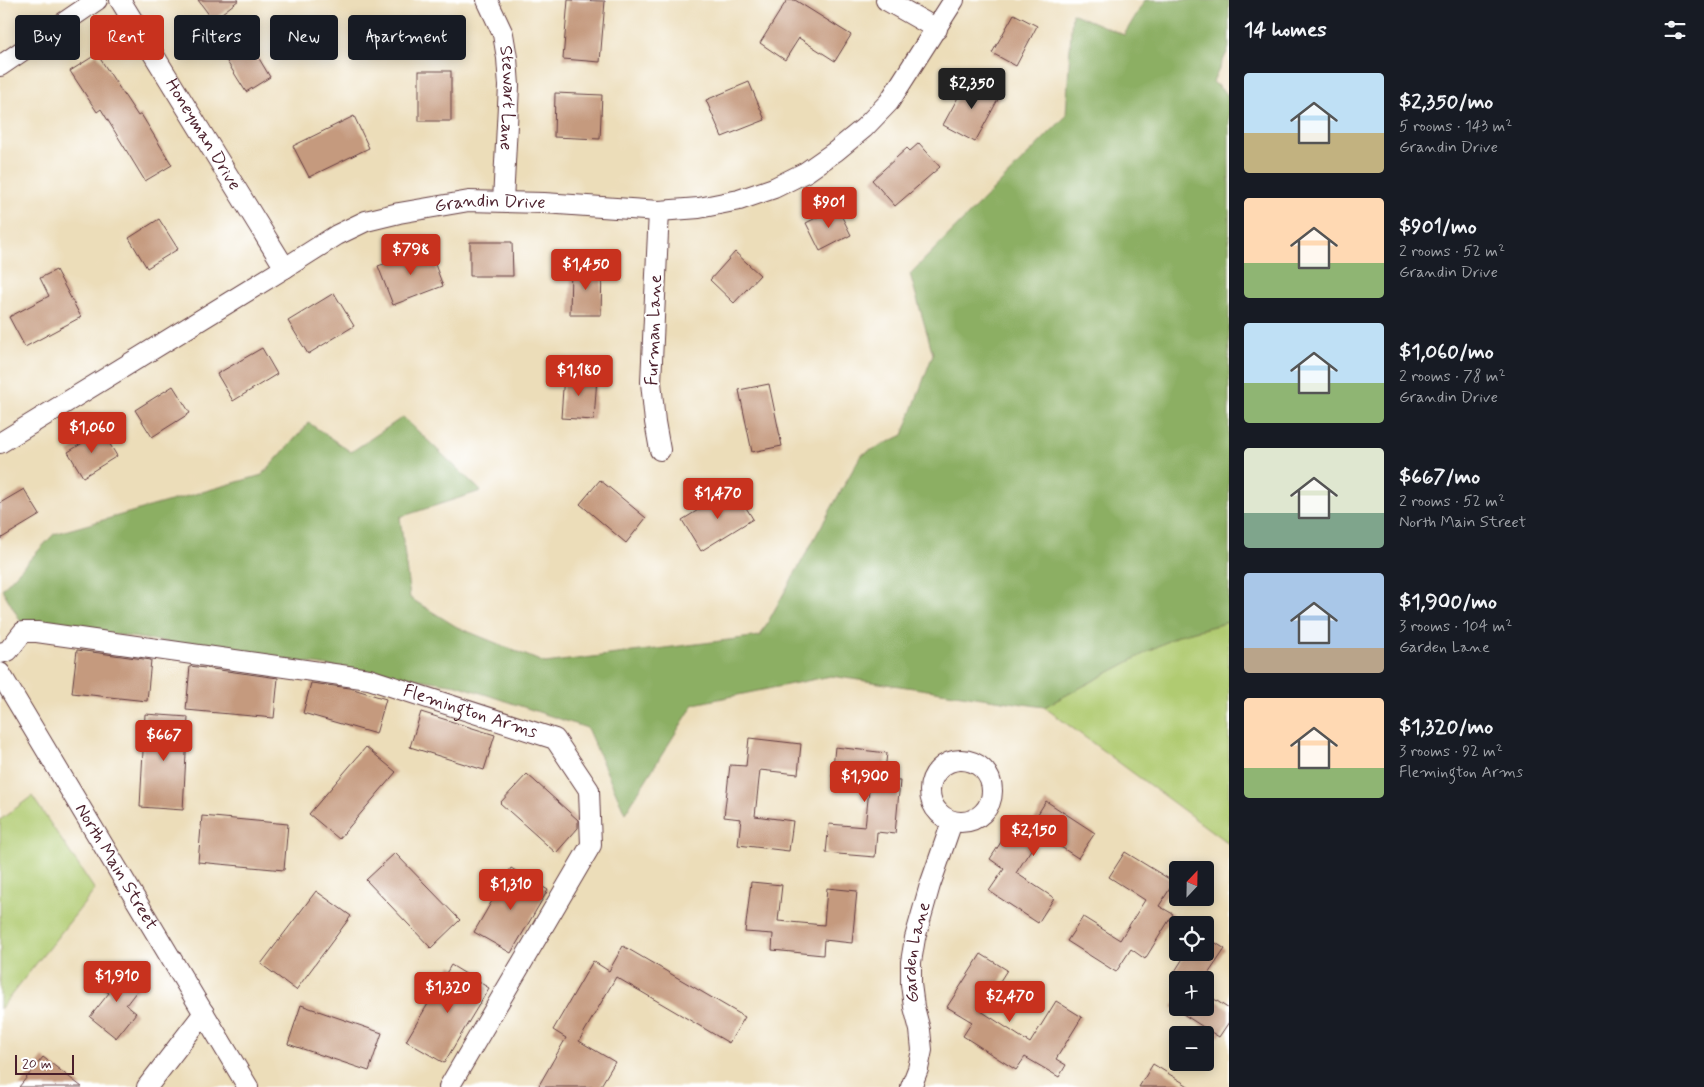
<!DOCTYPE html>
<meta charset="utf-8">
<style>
:root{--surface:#171b24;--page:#20242c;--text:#f1f3f6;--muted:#9ea1a6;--accent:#c8321e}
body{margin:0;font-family:Mynerve,sans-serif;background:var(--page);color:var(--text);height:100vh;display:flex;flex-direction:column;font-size:19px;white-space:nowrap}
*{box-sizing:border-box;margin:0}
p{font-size:16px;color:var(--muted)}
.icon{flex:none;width:28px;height:28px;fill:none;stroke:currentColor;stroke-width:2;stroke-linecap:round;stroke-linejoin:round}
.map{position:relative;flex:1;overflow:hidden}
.panel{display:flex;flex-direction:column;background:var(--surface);width:475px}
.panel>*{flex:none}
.hud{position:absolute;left:15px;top:15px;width:475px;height:45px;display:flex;gap:10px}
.needle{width:32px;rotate:22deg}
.fabs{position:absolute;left:1169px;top:861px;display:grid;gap:10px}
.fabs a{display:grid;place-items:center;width:45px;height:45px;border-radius:5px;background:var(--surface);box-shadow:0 2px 12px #0003;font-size:25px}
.scale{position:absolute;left:15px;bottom:12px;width:59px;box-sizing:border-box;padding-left:5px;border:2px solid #4a1f2b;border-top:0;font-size:14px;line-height:18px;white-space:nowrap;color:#4a1f2b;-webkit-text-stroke:4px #fff;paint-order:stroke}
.price{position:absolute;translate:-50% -42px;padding:0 11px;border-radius:5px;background:var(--accent);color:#fff;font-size:16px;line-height:32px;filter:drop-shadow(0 1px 2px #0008)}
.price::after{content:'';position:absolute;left:50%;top:30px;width:15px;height:11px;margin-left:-8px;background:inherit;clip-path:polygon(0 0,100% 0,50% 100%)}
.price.current{background:#222;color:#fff}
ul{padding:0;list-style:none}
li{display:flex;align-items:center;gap:15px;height:125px;padding:0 15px}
li span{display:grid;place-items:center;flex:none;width:140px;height:100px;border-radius:5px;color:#555}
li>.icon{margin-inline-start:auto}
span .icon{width:60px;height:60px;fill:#fffc;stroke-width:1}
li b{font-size:21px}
h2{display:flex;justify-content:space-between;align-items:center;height:60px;padding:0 15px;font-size:21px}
.tag{padding:0 18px;border-radius:5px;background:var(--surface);box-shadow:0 2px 12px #0003;font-size:18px;line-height:45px}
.tag.current{background:var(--accent);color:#fff}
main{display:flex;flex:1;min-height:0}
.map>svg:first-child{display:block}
</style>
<main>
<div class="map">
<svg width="1229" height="1087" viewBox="0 0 1229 1087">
<rect width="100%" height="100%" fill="#fff"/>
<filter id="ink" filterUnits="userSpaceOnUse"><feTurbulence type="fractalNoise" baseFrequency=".02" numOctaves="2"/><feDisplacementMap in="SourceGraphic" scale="10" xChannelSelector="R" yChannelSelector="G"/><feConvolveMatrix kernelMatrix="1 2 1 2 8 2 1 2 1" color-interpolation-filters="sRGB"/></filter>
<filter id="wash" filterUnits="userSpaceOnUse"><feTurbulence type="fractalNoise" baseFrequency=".0096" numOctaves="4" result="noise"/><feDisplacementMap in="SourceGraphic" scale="20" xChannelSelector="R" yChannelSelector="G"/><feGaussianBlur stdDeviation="1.12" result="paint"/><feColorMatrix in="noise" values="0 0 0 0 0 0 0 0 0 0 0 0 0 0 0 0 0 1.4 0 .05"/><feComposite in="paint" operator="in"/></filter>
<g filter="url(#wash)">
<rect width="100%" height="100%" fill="#ecddb9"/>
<g fill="#b0cb71" stroke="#7d754e">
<path d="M 1229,622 L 1229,844 L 1044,707 L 1179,635 Z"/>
<path d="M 32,796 L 95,890 L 0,1009 L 0,820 Z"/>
</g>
<path fill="#8caf63" stroke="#6b6747" d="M 1145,0 L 1229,0 L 1229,48 L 1213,82 L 1229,96 L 1229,622 L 1179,635 L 1044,707 L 831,676 L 694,704 L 625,813 L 587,728 L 457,685 L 37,623 L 24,627 L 2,589 L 54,534 L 262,475 L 309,423 L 351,452 L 403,417 L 481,491 L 400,517 L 410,598 L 457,627 L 545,663 L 760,636 L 861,455 L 903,435 L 933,354 L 910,274 L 1066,116 L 1072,13 L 1124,35 Z"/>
<g id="blocks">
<g fill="#c59a7e">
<path d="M 198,0 L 239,0 L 213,20 Z"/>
<path d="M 568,0 L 605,1 L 600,62 L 563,59 Z"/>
<path d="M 787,0 L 795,0 L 851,35 L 835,61 L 799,38 L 785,60 L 760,43 Z"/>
<path d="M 1014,14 L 1037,26 L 1016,66 L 992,53 Z"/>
<path d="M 251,45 L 270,77 L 246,92 L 226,60 Z"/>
<path d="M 97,54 L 138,116 L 141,114 L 172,165 L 145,181 L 101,109 L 97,112 L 70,71 Z"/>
<rect x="419" y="71" width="32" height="50"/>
<path d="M 969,77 L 1001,94 L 975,142 L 943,125 Z"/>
<path d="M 749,82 L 765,120 L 722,137 L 706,100 Z"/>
<path d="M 555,93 L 602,95 L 600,139 L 554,137 Z"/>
<path d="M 354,116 L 369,148 L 309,177 L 293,146 Z"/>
<path d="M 919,143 L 940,167 L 895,206 L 872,180 L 907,148 L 910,151 Z"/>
<path d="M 837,207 L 851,235 L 820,251 L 806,223 Z"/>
<path d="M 159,219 L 178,249 L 147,268 L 129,238 Z"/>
<path d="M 470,242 L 512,242 L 513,276 L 470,276 Z"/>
<path d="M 429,248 L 443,286 L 393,305 L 378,266 Z"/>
<path d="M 735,252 L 760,275 L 734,303 L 710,280 Z"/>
<path d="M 571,267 L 602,268 L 601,315 L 570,315 Z"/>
<path d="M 56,270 L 81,317 L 25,347 L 9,317 L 49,296 L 40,278 Z"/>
<path d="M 334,293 L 354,326 L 308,354 L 288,321 Z"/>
<path d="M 262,348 L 277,374 L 233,401 L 217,374 Z"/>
<path d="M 564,374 L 597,377 L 594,420 L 561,418 Z"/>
<path d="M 769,384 L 782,446 L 752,452 L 739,390 Z"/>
<path d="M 173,386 L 190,413 L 152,437 L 135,410 Z"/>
<path d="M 102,431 L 117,456 L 83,477 L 68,452 Z"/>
<path d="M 600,480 L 646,518 L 626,543 L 580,504 Z"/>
<path d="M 734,488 L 753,519 L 701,551 L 682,520 Z"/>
<path d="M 24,489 L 40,515 L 0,539 L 0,503 Z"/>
<path d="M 77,650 L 151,660 L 147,701 L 72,693 Z"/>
<path d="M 190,666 L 278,678 L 274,718 L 186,710 Z"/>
<path d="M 311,683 L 350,688 L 386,699 L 376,734 L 303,713 Z"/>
<path d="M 421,712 L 495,735 L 484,770 L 410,747 Z"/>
<path d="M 145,714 L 188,717 L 183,810 L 140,807 Z"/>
<path d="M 749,738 L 801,744 L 798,774 L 760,770 L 755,816 L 793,821 L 789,851 L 738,845 L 741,819 L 724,817 L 730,765 L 746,766 Z"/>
<path d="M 366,747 L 396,772 L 339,839 L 309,814 Z"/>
<path d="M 835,747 L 887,753 L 884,780 L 900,781 L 895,834 L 877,832 L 875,857 L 826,853 L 829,824 L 865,827 L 870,781 L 832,777 Z"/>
<path d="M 527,774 L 578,820 L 578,828 L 556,853 L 500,803 Z"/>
<path d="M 1046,801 L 1095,833 L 1078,858 L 1041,834 L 1016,873 L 1054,898 L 1038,923 L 989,891 L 1004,869 L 990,859 L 1018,816 L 1031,825 Z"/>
<path d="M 202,816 L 288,824 L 284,870 L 198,862 Z"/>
<path d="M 1125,852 L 1174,882 L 1159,906 L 1173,914 L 1145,959 L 1131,949 L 1116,972 L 1067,941 L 1083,917 L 1120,940 L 1145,900 L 1109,877 Z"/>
<path d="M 395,853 L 460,920 L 431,948 L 366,880 Z"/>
<path d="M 511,868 L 548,890 L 511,953 L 474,932 Z"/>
<path d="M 751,882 L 782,885 L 778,921 L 824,925 L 827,888 L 857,891 L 852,943 L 824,940 L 823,955 L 772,950 L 773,934 L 745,932 Z"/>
<path d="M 316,891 L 351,916 L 296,990 L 261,964 Z"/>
<path d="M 1205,936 L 1225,949 L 1204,980 L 1178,980 L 1172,976 L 1187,952 L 1205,952 Z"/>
<path d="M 623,946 L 745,1017 L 729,1043 L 616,977 L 579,1041 L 615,1062 L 600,1087 L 538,1087 L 566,1038 L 553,1030 L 593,961 L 609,971 Z"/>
<path d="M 981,954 L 1007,970 L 981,1011 L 1030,1043 L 1056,1001 L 1082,1017 L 1056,1059 L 1066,1065 L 1059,1077 L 1025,1057 L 1016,1070 L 963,1036 L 972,1022 L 947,1007 Z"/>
<path d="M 451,965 L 489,988 L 444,1063 L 406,1041 Z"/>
<path d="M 121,966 L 143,983 L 126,1005 L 136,1013 L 116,1038 L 90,1017 L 109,993 L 103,989 Z"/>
<path d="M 1205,993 L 1229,1009 L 1229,1022 L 1219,1037 L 1172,1007 L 1178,999 L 1178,1008 L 1205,1008 Z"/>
<path d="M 301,1005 L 382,1033 L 369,1071 L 288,1044 Z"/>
<path d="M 43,1057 L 82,1087 L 19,1087 Z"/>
<path d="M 1153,1064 L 1190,1087 L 1139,1087 Z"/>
</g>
</g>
</g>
<g filter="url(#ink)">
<use href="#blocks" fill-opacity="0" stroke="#623c40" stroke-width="1"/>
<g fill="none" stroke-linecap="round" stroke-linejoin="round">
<g stroke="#623c40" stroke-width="22">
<g id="street">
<path id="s1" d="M 120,0 L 285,268"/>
<path id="s2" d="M 487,0 L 503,34 L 507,58 L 509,86 L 503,201"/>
<path d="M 886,0 L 937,29"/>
<path d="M 0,66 L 97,0"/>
<path d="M 659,211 L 651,382 L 655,422 L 660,450"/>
<path id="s3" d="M 0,443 L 285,268 L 337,235 L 366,221 L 399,213 L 469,201 L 544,203 L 659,211 L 699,208 L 739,200 L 774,188 L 806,172 L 836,151 L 864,128 L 889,102 L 954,0"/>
<path id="s4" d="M 0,653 L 8,651 L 23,632 L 37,632 L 369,679 L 555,739 L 589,790 L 591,845 L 449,1087"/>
<path id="s5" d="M 0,673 L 248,1087"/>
<circle cx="961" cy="791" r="31"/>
<path d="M 147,1087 L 204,1013"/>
<path id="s6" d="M 911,1087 L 918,1069 L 922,1050 L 920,1030 L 914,1007 L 911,984 L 911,962 L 915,938 L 930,885 L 952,822"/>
</g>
</g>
<use href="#street" stroke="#fff" stroke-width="20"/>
</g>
</g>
<g text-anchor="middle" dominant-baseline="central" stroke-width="4.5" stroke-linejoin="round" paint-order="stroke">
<g font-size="18" fill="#4a1f2b" stroke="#fff">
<text stroke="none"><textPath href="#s2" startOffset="102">Stewart Lane</textPath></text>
<text stroke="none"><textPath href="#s1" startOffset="158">Honeyman Drive</textPath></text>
<text stroke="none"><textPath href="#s3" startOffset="554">Grandin Drive</textPath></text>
<text transform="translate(654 330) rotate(-88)">Furman Lane</text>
<text stroke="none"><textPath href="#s4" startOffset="488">Flemington Arms</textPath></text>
<text stroke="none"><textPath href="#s5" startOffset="226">North Main Street</textPath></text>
<text stroke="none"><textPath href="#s6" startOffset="138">Garden Lane</textPath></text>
</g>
</g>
</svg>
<div class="fabs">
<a><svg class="needle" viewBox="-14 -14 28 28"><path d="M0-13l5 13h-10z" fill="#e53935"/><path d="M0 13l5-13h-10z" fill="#9ea1a6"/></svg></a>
<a><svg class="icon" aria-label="locate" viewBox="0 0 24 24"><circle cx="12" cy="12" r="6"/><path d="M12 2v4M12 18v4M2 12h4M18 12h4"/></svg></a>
<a>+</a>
<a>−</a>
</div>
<div class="scale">20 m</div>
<b class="price current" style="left:972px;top:110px">$2,350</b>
<b class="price" style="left:829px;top:229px">$901</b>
<b class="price" style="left:411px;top:276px">$798</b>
<b class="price" style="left:586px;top:291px">$1,450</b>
<b class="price" style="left:579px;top:397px">$1,180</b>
<b class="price" style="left:92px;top:454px">$1,060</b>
<b class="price" style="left:718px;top:520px">$1,470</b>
<b class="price" style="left:164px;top:762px">$667</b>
<b class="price" style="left:865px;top:803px">$1,900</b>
<b class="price" style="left:1034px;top:857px">$2,150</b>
<b class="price" style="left:511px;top:911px">$1,310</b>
<b class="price" style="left:117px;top:1003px">$1,910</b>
<b class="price" style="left:448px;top:1014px">$1,320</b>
<b class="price" style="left:1010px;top:1023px">$2,470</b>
<div class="hud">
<a class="tag">Buy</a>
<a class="tag current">Rent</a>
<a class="tag">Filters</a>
<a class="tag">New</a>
<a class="tag">Apartment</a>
</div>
</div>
<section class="panel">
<h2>14 homes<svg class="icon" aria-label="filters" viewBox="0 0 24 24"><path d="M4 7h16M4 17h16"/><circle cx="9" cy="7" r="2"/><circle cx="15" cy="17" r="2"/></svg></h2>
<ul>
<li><span style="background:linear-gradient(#bfe0f5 60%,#c2b280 0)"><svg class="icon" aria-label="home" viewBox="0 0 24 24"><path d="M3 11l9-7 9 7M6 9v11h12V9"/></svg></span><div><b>$2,350/mo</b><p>5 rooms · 143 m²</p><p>Grandin Drive</p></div></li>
<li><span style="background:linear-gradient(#ffd9b3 65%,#8fb573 0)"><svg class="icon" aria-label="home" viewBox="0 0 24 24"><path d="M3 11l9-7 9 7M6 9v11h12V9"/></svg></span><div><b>$901/mo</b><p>2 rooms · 52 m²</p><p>Grandin Drive</p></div></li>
<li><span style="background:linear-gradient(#bfe0f5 60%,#8fb573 0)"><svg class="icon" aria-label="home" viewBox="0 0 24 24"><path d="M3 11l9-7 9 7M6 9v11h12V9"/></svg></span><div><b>$1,060/mo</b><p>2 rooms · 78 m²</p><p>Grandin Drive</p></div></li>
<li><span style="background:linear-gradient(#dfe7d0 65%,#7fa58c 0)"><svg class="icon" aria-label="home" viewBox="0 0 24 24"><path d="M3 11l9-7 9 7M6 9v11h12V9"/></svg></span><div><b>$667/mo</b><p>2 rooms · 52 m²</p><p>North Main Street</p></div></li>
<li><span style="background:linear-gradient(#a9c7e8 75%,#b9a48a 0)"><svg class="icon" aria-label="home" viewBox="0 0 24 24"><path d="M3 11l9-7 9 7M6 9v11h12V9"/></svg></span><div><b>$1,900/mo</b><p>3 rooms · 104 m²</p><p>Garden Lane</p></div></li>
<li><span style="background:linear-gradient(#ffd9b3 70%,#8fb573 0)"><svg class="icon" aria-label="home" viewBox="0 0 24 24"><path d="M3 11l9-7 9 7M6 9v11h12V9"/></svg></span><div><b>$1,320/mo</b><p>3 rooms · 92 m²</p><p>Flemington Arms</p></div></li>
</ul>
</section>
</main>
